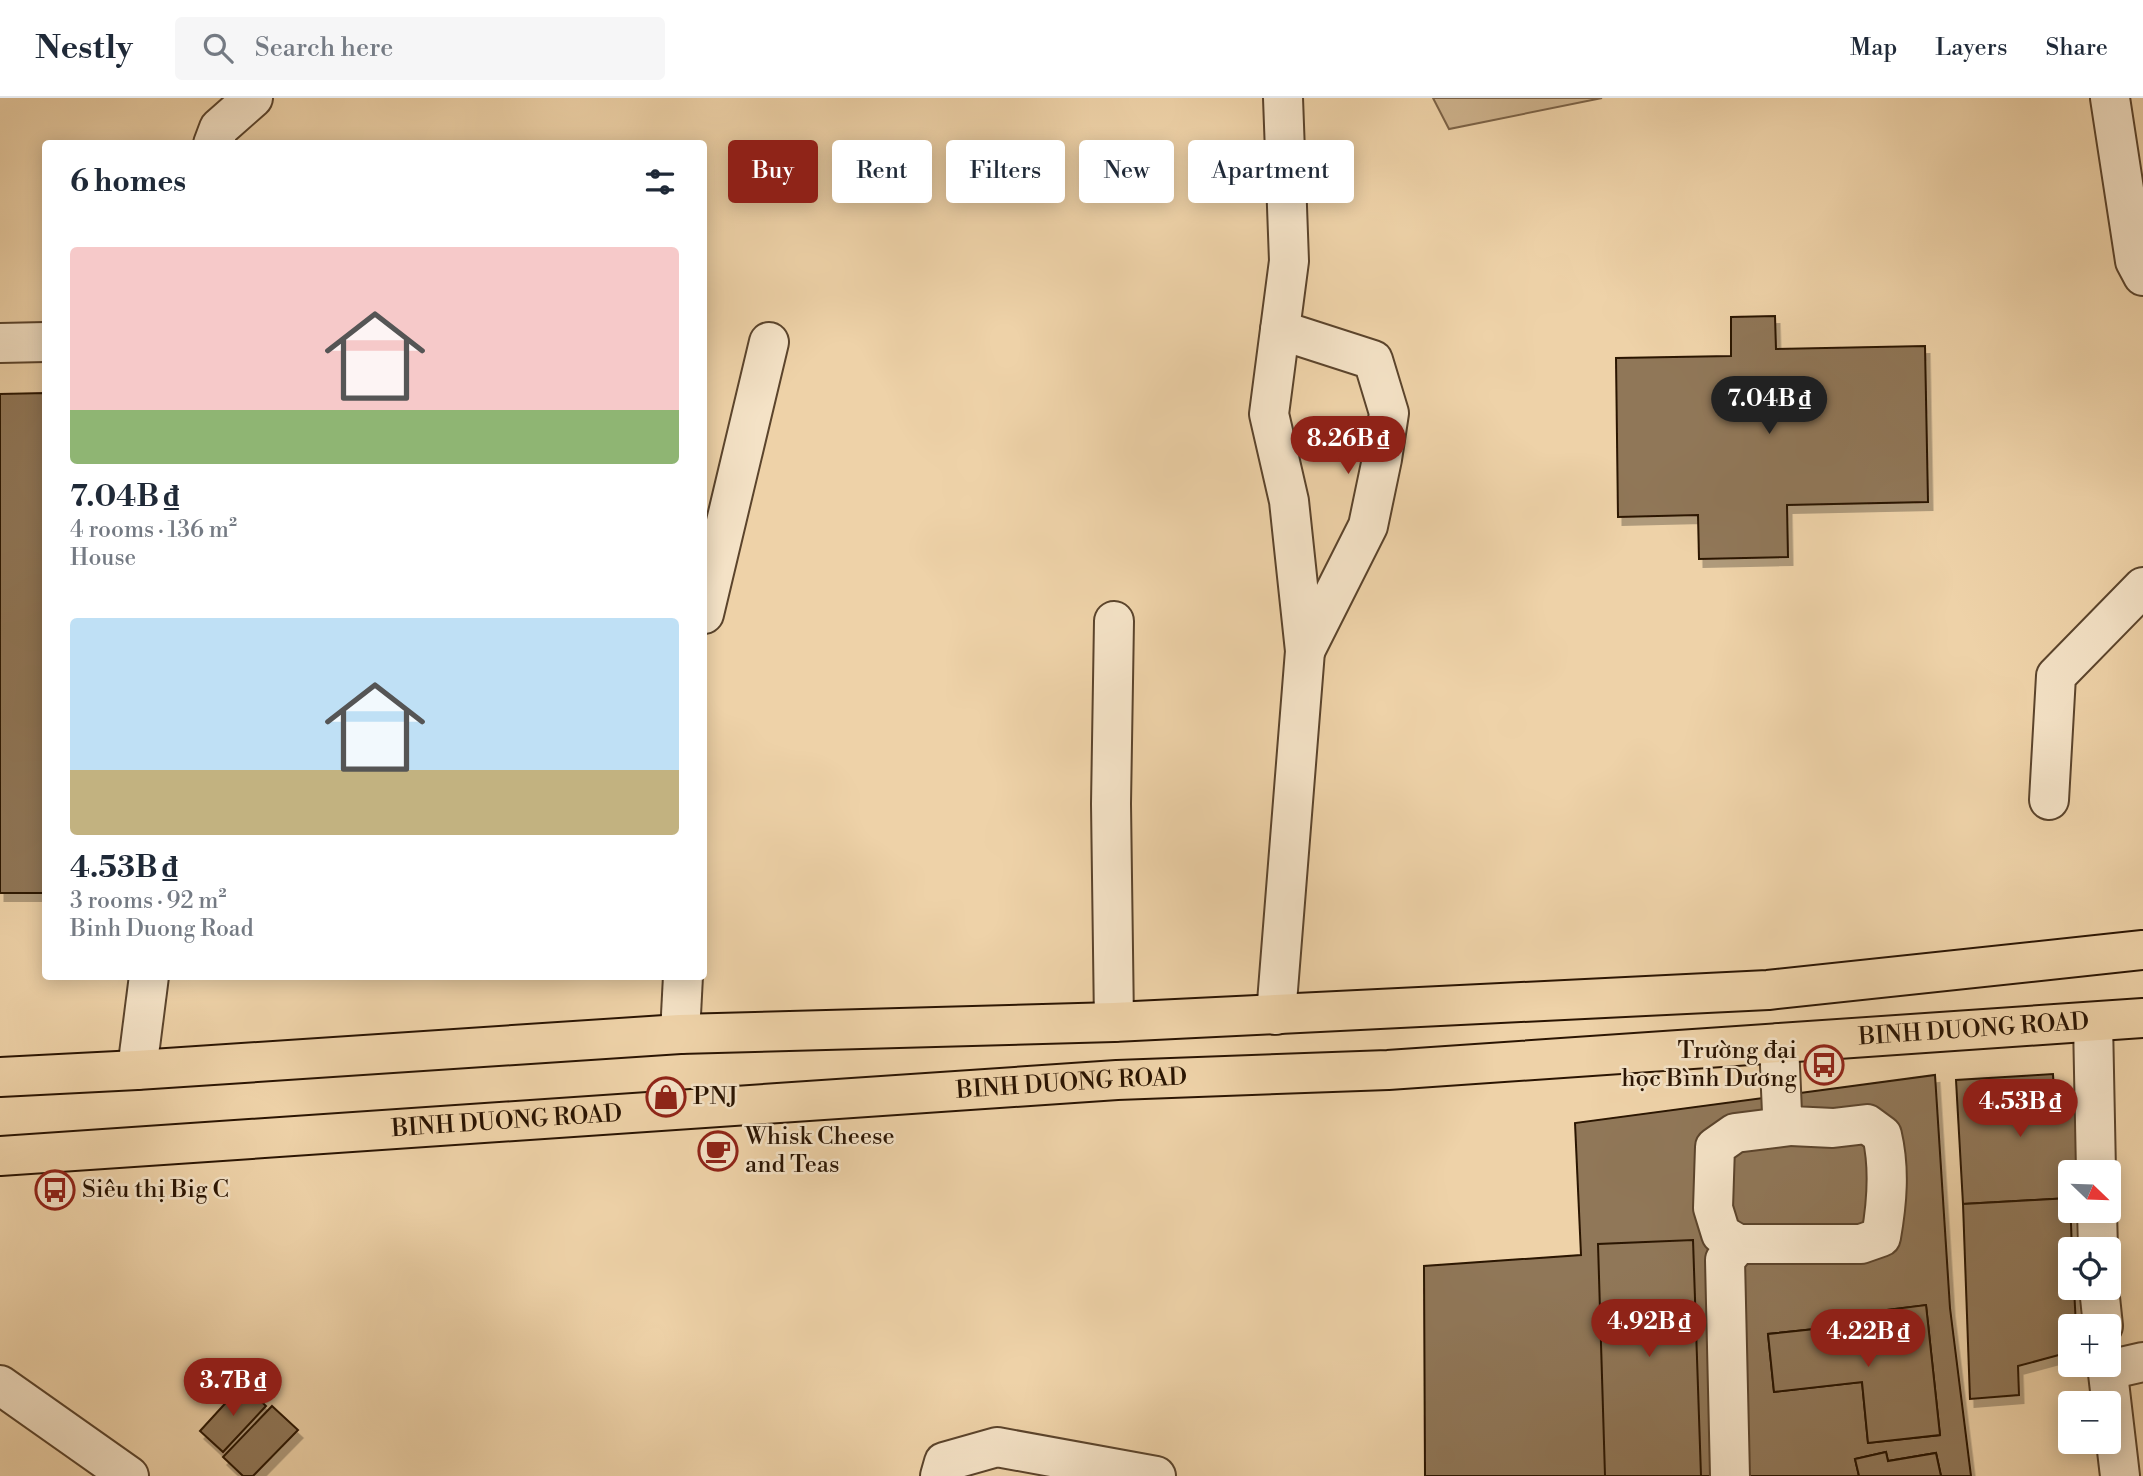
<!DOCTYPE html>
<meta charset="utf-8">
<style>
:root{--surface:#fff;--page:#f6f6f7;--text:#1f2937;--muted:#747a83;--line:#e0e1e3;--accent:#8f2418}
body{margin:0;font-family:"Libre Bodoni",serif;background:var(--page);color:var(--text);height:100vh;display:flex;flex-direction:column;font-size:26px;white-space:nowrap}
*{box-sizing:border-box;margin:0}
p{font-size:23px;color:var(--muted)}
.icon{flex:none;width:38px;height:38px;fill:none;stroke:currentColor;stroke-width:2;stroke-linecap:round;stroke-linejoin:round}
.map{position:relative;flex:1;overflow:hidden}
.details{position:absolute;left:42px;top:42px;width:665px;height:840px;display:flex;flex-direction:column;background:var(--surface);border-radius:7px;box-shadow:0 4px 18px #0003}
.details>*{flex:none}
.top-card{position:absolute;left:728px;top:42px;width:665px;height:63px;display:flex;gap:14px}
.needle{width:46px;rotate:113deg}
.tools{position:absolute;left:2058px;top:1062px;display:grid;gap:14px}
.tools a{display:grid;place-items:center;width:63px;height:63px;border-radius:7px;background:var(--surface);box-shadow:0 4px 18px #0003;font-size:35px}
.price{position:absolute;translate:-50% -60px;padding:0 16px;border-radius:24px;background:var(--accent);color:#fff;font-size:23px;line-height:46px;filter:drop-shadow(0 2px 4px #0008)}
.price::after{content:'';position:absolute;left:50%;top:42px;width:21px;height:16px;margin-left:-10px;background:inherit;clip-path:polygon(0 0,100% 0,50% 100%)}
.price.current{background:#222;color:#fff}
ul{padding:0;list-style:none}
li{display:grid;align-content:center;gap:14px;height:371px;padding:0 28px}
li span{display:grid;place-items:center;height:217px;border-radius:7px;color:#555}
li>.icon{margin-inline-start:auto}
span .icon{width:126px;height:126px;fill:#fffc;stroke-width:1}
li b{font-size:30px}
h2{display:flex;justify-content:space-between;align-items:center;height:84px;padding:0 28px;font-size:30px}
.pill{padding:0 24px;border-radius:7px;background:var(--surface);box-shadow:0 4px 18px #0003;font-size:24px;line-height:63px}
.pill.current{background:var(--accent);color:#fff}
header{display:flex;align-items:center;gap:42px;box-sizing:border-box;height:98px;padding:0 35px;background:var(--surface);border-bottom:2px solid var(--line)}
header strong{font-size:33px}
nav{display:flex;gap:38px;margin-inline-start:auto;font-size:24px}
.search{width:490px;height:63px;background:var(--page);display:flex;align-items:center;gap:18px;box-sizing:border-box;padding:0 24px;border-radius:7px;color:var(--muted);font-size:26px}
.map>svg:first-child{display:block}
</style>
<header>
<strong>Nestly</strong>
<div class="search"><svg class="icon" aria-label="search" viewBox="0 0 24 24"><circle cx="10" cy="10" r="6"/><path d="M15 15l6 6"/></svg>Search here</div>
<nav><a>Map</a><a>Layers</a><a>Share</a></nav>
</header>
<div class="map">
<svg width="2143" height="1378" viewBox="0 0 2143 1378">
<defs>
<filter id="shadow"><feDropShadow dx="4.5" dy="8" stdDeviation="0" flood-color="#0004"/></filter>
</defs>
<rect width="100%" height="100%" fill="#eed2a8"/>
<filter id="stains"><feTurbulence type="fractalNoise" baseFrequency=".00286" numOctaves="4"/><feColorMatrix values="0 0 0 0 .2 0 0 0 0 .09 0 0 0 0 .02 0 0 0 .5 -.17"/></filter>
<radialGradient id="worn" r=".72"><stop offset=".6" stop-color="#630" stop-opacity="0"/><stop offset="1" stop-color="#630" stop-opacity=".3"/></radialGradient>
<path fill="#cdb28c" stroke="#7c6347" stroke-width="2" d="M 1433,0 L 1602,0 L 1449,31 Z"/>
<g fill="#907758" stroke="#2a1402" stroke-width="2" fill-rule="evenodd" filter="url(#shadow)">
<path d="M 1775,218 L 1776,251 L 1925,248 L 1928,404 L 1787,407 L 1788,459 L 1699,461 L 1698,417 L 1618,419 L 1616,260 L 1731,258 L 1731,219 Z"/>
<path d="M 46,295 L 46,795 L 0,795 L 0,296 Z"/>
<path d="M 2053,976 L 2054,994 L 2086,992 L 2090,1074 L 2070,1074 L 2070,1100 L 1963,1106 L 1956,982 Z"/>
<path d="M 1935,977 L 1950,1210 L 1971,1378 L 1941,1378 L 1936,1355 L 1888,1363 L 1886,1354 L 1855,1361 L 1859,1378 L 1425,1378 L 1424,1168 L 1581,1157 L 1575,1025 ZM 1926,1207 L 1940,1337 L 1868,1345 L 1862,1284 L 1774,1294 L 1768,1236 L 1872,1225 L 1870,1214 Z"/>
<path d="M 2070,1100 L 2072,1152 L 2070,1152 L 2070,1190 L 2074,1190 L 2076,1228 L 2070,1228 L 2070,1254 L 2018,1268 L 2019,1297 L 1970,1301 L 1963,1106 Z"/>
<path d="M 1693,1142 L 1701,1378 L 1605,1378 L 1598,1146 Z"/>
<path d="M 1926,1207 L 1940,1337 L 1868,1345 L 1862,1284 L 1774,1294 L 1768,1236 L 1872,1225 L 1870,1214 Z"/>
<path d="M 243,1286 L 266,1308 L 223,1354 L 200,1333 Z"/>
<path d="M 272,1308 L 298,1332 L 253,1378 L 243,1378 L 223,1359 Z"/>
<path d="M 1886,1354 L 1888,1363 L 1936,1355 L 1941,1378 L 1859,1378 L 1855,1361 Z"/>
</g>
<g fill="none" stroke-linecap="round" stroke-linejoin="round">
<g stroke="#5b442c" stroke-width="42">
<g id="minor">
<path d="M 2110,0 L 2135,163 L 2143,178"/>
<path d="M 213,46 L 219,30 L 253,0"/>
<path d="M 1280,232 L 1373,262 L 1389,315 L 1382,361 L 1368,428 L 1305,553"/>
<path d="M 0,245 L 46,244"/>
<path d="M 704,516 L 769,244"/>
<path d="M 2049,702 L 2056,578 L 2143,489"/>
<path d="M 1276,917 L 1305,553 L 1289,403 L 1269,316 L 1289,163 L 1283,0"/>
<path d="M 1114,924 L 1111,706 L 1114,523"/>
<path d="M 2093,924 L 2096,1074"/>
<path d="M 680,936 L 683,878"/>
<path d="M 137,972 L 149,878"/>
<path d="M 2097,1113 L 2098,1152"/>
<path d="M 1738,1146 L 1721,1136 L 1713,1110 L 1715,1049 L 1735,1035 L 1791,1028"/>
<path d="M 2099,1190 L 2103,1228"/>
<path d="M 2107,1267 L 2120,1378"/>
<path d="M 2108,1272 L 2143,1264"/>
<path d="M 0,1287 L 129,1378"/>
<path d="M 940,1378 L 944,1364 L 997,1349 L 1156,1378"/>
<path d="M 1730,1378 L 1725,1162 L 1738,1146 L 1861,1146 L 1881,1139 C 1887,1105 1890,1071 1882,1037 L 1867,1026 L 1833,1030 L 1791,1028 L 1782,1015 L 1779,945"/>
</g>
</g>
<g stroke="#2a1402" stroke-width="42">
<g id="highway">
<path d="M 0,979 L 137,972 L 680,936 L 1114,924 L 1768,892 L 2143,852"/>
<path id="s1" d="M 0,1058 L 1117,982 L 1388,972 L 2143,920"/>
</g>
</g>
<use href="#minor" stroke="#f4e2c6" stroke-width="38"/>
<use href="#highway" stroke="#eed2a8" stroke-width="38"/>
</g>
<defs>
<g id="bus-ring" transform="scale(2.0125)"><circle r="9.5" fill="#f4e2c6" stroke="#8f2418" stroke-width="1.5"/><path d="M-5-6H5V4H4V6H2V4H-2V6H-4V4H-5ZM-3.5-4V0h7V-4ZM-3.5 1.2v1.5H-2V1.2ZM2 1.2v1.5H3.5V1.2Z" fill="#8f2418"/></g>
<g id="shop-ring" transform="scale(2.0125)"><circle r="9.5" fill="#f4e2c6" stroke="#8f2418" stroke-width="1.5"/><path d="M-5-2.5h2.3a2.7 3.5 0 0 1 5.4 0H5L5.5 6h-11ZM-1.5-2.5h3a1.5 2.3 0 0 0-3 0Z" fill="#8f2418"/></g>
<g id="cafe-ring" transform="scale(2.0125)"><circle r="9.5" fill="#f4e2c6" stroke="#8f2418" stroke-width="1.5"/><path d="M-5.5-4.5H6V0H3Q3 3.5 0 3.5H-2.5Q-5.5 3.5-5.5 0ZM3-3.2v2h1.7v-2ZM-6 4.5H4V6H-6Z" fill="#8f2418"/></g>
</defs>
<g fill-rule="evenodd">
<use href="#bus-ring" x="1824" y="967"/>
<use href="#shop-ring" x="666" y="999"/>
<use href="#cafe-ring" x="718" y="1053"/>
<use href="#bus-ring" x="55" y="1092"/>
</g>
<g text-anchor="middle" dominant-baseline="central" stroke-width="5" stroke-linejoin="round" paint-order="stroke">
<g font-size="24" fill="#2a1402" stroke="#f4e2c6">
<text stroke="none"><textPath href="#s1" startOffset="1978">BINH DUONG ROAD</textPath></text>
<text stroke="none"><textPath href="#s1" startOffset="1074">BINH DUONG ROAD</textPath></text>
<text stroke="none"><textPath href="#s1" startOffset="508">BINH DUONG ROAD</textPath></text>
</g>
<g font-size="24" fill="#2a1402" stroke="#f4e2c6" text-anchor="start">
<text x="1797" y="953" text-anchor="end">Trường đại<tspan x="1797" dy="28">học Bình Dương</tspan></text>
<text x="693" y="999">PNJ</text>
<text x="745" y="1039">Whisk Cheese<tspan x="745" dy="28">and Teas</tspan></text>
<text x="82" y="1092">Siêu thị Big C</text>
</g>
</g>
<rect width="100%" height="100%" filter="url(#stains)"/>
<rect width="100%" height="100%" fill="url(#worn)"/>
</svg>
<div class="tools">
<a><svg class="needle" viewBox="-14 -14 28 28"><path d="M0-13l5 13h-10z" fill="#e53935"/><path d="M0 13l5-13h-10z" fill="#747a83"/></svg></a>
<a><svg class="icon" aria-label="locate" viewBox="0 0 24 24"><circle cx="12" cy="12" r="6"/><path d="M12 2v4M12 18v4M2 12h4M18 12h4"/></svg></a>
<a>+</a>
<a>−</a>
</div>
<b class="price current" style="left:1769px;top:338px">7.04B ₫</b>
<b class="price" style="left:1348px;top:378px">8.26B ₫</b>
<b class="price" style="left:2020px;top:1041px">4.53B ₫</b>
<b class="price" style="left:1649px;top:1261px">4.92B ₫</b>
<b class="price" style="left:1868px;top:1271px">4.22B ₫</b>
<b class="price" style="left:233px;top:1320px">3.7B ₫</b>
<div class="top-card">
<a class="pill current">Buy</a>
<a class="pill">Rent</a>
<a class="pill">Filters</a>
<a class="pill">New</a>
<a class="pill">Apartment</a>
</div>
<section class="details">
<h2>6 homes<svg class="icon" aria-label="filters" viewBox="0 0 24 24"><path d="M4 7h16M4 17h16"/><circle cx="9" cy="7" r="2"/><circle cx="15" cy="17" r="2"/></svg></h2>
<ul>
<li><span style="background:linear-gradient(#f6c9c9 75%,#8fb573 0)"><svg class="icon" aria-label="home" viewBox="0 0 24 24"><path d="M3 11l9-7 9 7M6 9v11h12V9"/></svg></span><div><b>7.04B ₫</b><p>4 rooms · 136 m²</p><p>House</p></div></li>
<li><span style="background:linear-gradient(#bfe0f5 70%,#c2b280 0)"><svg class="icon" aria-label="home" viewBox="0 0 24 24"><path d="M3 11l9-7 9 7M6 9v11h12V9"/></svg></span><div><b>4.53B ₫</b><p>3 rooms · 92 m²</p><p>Binh Duong Road</p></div></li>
</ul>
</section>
</div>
